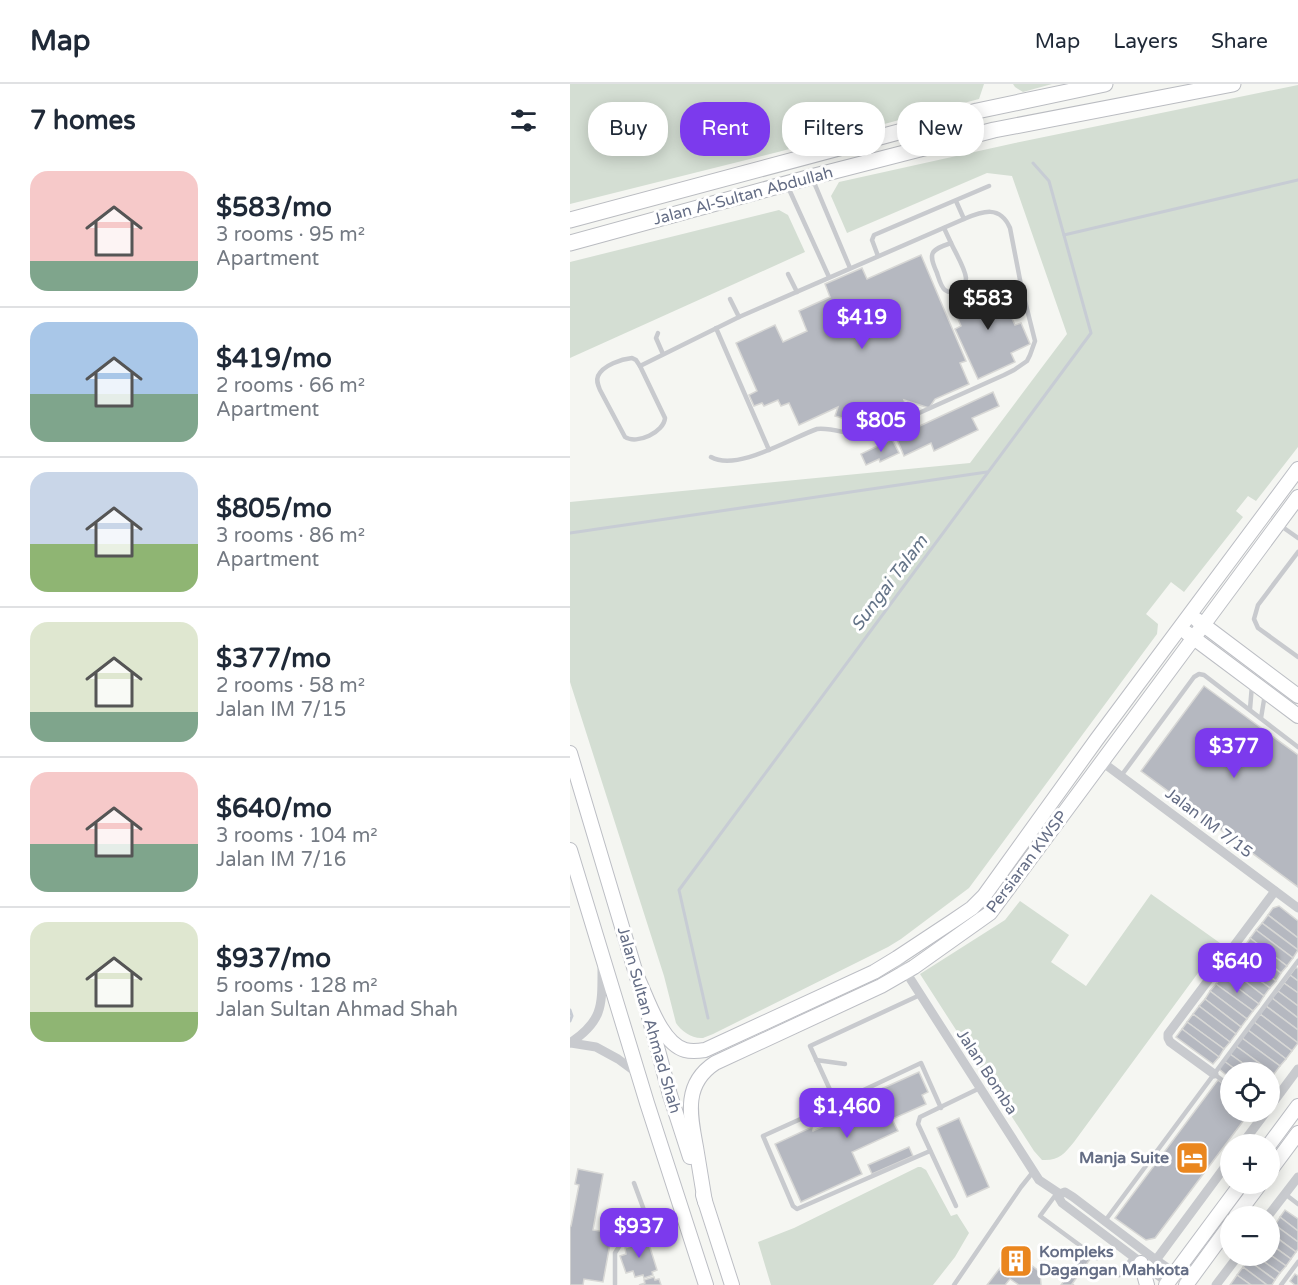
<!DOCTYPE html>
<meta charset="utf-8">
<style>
:root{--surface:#fff;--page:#f6f6f7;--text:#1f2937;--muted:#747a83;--line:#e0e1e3;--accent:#7c3aed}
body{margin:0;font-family:"Varela Round",sans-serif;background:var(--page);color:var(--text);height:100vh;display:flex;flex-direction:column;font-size:22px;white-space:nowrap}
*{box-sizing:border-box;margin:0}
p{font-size:20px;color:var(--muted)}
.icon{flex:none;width:33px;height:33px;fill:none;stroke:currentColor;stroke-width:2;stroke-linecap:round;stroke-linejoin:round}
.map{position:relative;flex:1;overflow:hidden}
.panel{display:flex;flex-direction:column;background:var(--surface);width:570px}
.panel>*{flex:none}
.guide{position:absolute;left:18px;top:18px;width:570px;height:54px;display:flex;gap:12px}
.buttons{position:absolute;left:650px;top:978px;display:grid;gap:12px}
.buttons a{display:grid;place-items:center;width:60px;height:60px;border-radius:50%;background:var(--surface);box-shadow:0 3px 15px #0003;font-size:30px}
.price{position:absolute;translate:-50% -51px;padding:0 14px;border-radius:12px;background:var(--accent);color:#fff;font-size:20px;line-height:39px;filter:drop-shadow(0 2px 3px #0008)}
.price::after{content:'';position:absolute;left:50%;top:36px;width:18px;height:14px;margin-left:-9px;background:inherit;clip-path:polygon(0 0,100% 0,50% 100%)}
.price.active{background:#222;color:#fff}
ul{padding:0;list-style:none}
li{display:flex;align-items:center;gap:18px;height:150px;padding:0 30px}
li+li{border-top:2px solid var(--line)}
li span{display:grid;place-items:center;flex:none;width:168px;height:120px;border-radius:18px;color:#555}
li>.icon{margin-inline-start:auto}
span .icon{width:72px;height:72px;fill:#fffc;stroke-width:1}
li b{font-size:26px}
h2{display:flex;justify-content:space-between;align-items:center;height:72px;padding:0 30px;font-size:26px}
.tag{padding:0 21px;border-radius:24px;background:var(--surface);box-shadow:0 3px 15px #0003;font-size:21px;line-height:54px}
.tag.active{background:var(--accent);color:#fff}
header{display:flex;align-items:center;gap:36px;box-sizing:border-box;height:84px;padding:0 30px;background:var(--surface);border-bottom:2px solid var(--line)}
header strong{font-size:28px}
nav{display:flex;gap:33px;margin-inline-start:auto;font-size:21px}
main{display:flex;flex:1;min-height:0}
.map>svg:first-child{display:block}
</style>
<header>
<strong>Map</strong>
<nav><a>Map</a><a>Layers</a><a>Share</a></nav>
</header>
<main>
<section class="panel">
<h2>7 homes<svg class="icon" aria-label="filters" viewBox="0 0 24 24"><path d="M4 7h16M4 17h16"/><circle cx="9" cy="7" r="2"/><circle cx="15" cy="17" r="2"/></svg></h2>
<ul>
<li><span style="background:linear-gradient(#f6c9c9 75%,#7fa58c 0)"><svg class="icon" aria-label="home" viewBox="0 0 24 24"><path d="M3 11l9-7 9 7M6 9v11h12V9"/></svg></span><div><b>$583/mo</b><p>3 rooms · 95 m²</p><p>Apartment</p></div></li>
<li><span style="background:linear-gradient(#a9c7e8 60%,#7fa58c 0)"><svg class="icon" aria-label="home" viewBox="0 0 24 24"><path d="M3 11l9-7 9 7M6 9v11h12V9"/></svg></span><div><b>$419/mo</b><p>2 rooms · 66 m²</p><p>Apartment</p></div></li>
<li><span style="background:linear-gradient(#c9d6e8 60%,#8fb573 0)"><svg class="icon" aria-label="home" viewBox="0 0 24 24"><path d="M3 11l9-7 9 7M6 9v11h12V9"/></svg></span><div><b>$805/mo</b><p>3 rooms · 86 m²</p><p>Apartment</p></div></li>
<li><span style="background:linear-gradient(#dfe7d0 75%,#7fa58c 0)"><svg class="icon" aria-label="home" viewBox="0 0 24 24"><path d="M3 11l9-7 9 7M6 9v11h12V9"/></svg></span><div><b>$377/mo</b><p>2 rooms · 58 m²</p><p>Jalan IM 7/15</p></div></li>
<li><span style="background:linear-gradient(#f6c9c9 60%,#7fa58c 0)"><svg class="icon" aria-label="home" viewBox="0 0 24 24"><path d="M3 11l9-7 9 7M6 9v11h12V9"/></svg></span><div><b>$640/mo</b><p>3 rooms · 104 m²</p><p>Jalan IM 7/16</p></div></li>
<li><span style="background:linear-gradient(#dfe7d0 75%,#8fb573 0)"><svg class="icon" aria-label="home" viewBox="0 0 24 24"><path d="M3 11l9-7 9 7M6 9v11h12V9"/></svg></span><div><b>$937/mo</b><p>5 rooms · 128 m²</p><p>Jalan Sultan Ahmad Shah</p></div></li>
</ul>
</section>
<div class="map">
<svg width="728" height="1201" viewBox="0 0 728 1201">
<rect width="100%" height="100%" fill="#f5f6f2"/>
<g fill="#d4ded3">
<path d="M 0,0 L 414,0 L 409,15 L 208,68 L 0,120 Z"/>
<path d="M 443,0 L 482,0 L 453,8 L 445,3 Z"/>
<path d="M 728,1 L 728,363 L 686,417 L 678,412 L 666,427 L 673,433 L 614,508 L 601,498 L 576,530 L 588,540 L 587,550 L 399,804 L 331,855 L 318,863 L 143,950 C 140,951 136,953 133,954 C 122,955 111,947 106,939 L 94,892 L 0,598 L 0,418 L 400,379 L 497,250 L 442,92 L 417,89 L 277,149 L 261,112 L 269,98 L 445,59 Z"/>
<path d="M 209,126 L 218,131 L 235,168 L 0,274 L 0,178 Z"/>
<path d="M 581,810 L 650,859 L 504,1058 C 494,1070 489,1077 472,1076 L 464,1067 L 350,890 L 435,836 L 450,817 L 499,851 L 481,878 L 516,902 Z"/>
<path d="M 348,1083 L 351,1083 L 356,1086 L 381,1132 L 387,1130 L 399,1149 L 385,1173 L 363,1201 L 201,1201 L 188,1158 L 224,1144 Z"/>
</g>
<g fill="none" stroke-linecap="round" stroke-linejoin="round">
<g stroke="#c7ccd4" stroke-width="3">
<path d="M 494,151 L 728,96"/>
<path d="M 0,449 L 417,388"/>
<path d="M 0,926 L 2,932 L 0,937"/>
<path d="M 138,934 L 109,806 L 521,249 L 479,97 L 463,79"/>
</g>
</g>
<g fill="#b5b8c0" stroke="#d7d7d5" stroke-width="1.5">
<path d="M 351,171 L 396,277 L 390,279 L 399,300 L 365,315 L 359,324 L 334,316 L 339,330 L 326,335 L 321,322 L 311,345 L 265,332 L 268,323 L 229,341 L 219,319 L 211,322 L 208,316 L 194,322 L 192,319 L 184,322 L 179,311 L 187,307 L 166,259 L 205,241 L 213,258 L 237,247 L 229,227 L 260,213 L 255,200 L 292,184 L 297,195 Z"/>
<path d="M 426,199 L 445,241 L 451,239 L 460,260 L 441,269 L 445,278 L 408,295 L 385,245 L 391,242 L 381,219 Z"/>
<path d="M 423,308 L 429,322 L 402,334 L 408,346 L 364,367 L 361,359 L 334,372 L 326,353 Z"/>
<path d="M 322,355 L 329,369 L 310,378 L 309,375 L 296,381 L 291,370 Z"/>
<path d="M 634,602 L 728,671 L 728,803 L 571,687 Z"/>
<path d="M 709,822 L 728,837 L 728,854 L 698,831 L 703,824 Z"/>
<path d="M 698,831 L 728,854 L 728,866 L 692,839 Z"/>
<path d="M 692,839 L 728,866 L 723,874 L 686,846 Z"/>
<path d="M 686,846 L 723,874 L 717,882 L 680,854 Z"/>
<path d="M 680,854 L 717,882 L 711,889 L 675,862 Z"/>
<path d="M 675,862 L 711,889 L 706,897 L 669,869 Z"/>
<path d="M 669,869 L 706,897 L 700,904 L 663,877 Z"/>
<path d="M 663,877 L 700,904 L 694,912 L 658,884 Z"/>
<path d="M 726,883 L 728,885 L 728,897 L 720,891 Z"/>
<path d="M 658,884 L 694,912 L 689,920 L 652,892 Z"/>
<path d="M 720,891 L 728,897 L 728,909 L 714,899 Z"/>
<path d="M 652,892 L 689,920 L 683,927 L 646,900 Z"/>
<path d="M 714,899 L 728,909 L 728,922 L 708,907 Z"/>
<path d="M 646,900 L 683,927 L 677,935 L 640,907 Z"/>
<path d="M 640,907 L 677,935 L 671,943 L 635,915 Z"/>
<path d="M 708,907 L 728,922 L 728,934 L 702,914 Z"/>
<path d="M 702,914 L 728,934 L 728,946 L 696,922 Z"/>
<path d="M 635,915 L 671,943 L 666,950 L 629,922 Z"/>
<path d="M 629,922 L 666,950 L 660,958 L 623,930 Z"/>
<path d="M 696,922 L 728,946 L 728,959 L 690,930 Z"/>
<path d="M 623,930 L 660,958 L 654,965 L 617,938 Z"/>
<path d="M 690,930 L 728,959 L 722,967 L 684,938 Z"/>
<path d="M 617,938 L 654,965 L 649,973 L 612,945 Z"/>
<path d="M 684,938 L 722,967 L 716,975 L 678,946 Z"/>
<path d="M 612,945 L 649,973 L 643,980 L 606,953 Z"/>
<path d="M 678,946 L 716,975 L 710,982 L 672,954 Z"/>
<path d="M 672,954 L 710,982 L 704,990 L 666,962 Z"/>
<path d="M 666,962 L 704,990 L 699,997 L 699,988 L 685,988 L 660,970 Z"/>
<path d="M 660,970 L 685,988 L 669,988 L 654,977 Z"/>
<path d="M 654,977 L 669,988 L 660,988 L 660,994 L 649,985 Z"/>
<path d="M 349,988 L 358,1008 L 352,1011 L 356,1020 L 322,1035 L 328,1047 L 282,1068 L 292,1090 L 231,1118 L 205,1060 L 242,1043 L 243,1047 L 295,1024 L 291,1014 Z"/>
<path d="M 648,996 L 660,1005 L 660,1028 L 680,1028 L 585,1154 L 576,1156 L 545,1134 Z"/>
<path d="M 389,1034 L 419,1103 L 397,1113 L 367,1044 Z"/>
<path d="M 339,1063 L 343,1072 L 302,1090 L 298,1081 Z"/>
<path d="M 8,1085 L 33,1090 L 23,1146 L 42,1149 L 33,1198 L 14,1195 L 13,1201 L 0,1201 L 0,1142 L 1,1142 L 9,1101 L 5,1100 Z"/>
<path d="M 715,1126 L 728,1135 L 728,1147 L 710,1133 Z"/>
<path d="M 710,1133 L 728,1147 L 728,1158 L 705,1141 Z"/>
<path d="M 705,1141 L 728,1158 L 728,1165 L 726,1168 L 699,1148 Z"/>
<path d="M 699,1148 L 726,1168 L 721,1175 L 699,1159 Z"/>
<path d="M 73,1155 L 74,1158 L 78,1157 L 87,1186 L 82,1188 L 83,1191 L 74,1194 L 73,1191 L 65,1193 L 63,1187 L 56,1189 L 50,1172 L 56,1170 L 55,1164 L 64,1161 L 63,1158 Z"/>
<path d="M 699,1159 L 721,1175 L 716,1182 L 699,1170 Z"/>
<path d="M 443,1167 L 470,1188 L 471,1201 L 449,1201 L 440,1195 L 435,1201 L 417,1201 Z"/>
<path d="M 514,1169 L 521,1174 L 502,1200 L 504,1201 L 491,1201 Z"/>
<path d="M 699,1170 L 716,1182 L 710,1189 L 686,1172 L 699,1172 Z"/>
<path d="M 682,1172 L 686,1172 L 710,1189 L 705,1196 L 678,1176 Z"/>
<path d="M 678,1176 L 705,1196 L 702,1201 L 697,1201 L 673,1183 Z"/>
<path d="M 673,1183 L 697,1201 L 681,1201 L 667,1191 Z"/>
<path d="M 725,1190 L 728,1192 L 728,1201 L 725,1201 L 720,1197 Z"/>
<path d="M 667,1191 L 681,1201 L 660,1201 Z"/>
<path d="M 84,1193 L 85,1196 L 89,1195 L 91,1201 L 69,1201 L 75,1199 L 74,1196 Z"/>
</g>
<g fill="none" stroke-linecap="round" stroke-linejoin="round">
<g stroke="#bcbec4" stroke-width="16">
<g id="secondary">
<path d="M 627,536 L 728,612"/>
<path d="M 617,549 L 728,632"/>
<path d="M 0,669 L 70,903"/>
<path d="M 0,766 L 77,1019 L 136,1201"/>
<path d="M 68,895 C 78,916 91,959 115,966 C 122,968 129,967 135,966 L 304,888 L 327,874 L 383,837 L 402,824 L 414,812 L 527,655 L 728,385"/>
<path d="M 79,933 L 100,1011 L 120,1073"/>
<path d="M 699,1061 L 728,1022"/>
<path d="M 699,1088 L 728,1049"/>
<path d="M 133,1111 L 162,1201"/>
<path d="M 135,1118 C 132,1100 129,1081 126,1063 C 120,1031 113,1000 145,979 L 311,902 L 344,883 L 420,829 L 728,413"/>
<path d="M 666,1132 L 690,1100"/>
<path d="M 571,1179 L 577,1201"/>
<path d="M 596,1201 L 671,1100"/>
<path d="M 616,1201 L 660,1141"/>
</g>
</g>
<g stroke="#babcc1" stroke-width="17">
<g id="primary">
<path d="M 0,136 L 407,27 L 535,0"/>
<path d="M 0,159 L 241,93 L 424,46 L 663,0"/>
</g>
</g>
<g stroke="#c8cace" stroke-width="4.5">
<path d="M 243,96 L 280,184"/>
<path d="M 218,103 L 259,193"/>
<path d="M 386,117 L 394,135"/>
<path d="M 374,144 L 381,159"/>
<path d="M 381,159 C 385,168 395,184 396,194 C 396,203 383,212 375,206 C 371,203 369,195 367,189 C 358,169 360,166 381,159 Z"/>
<path d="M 308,172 L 302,156 L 304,151 L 419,102"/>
<path d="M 218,190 L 227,208"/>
<path d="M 432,212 L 451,201"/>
<path d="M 160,215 L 169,233"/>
<path d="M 440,230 L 457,227"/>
<path d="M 146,244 L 199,366"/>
<path d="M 88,249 L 86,254 L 93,270"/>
<path d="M 62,274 L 66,276 L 70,282 L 95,334 C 94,348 67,361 55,353 L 30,306 C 28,301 26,297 28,292 C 33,281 52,275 62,274 Z"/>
<path d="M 70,282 L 169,233 L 394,135 C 413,127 430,121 440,144 L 451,201 L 465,257 L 460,271 L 457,277 L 444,286 L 434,291 L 302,350 C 283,354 266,343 247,345 C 221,354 167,388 141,373"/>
<path d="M 711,442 L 728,454"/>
<path d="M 728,468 L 688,521 L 684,535 L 688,544 L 728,573"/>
<path d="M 680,625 L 682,601"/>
<path d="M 691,634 L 695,610"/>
<path d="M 551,692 L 624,593 L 629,590 L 634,591 L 728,663"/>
<path d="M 350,911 L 240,962 L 266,1019 L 351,979 L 371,1024"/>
<path d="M 246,976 L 275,980"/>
<path d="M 644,990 L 660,1002"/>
<path d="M 266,1019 L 193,1052 L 223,1122 L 227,1125 L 360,1067"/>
<path d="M 487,1109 L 470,1132 L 527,1174"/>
<path d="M 715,1110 L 728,1120"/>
<path d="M 386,1122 L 348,1040 L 350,1033 L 410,1004"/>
<path d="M 535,1137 L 728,877"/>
<path d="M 549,1191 L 563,1173"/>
<path d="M 45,1200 L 45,1169 L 50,1161 L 79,1150 L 81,1145 L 64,1099"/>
<path d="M 384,1201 L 451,1103 L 463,1088"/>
<path d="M 711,1201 L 728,1178"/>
</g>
<g stroke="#c8cace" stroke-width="9">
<path d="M 532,678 L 728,824"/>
<path d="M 327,874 L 469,1096 L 490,1110 L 495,1108 L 503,1113 L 586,1176 L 618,1198"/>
<path d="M 0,959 C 33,937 32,922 32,885"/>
<path d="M 1,959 L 26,963 L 48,975 L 67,989"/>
<path d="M 644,990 L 600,958 L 598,954 L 598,950 L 705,807"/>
<path d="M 699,1024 L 728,985"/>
<path d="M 672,1060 L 696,1028"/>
<path d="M 490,1110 L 489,1114 L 492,1119 L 601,1201"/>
<path d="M 698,1132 L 728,1093"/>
<path d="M 586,1176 L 660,1076"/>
<path d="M 646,1201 L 668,1172"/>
</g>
<use href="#secondary" stroke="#fff" stroke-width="14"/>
<use href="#primary" stroke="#fff" stroke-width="15"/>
</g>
<defs>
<g id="hotel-square" transform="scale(1.725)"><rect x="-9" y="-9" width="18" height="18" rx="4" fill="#ea861e" stroke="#fff"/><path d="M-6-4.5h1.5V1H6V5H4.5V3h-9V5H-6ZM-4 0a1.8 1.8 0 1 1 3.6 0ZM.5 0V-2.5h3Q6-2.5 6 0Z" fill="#fff"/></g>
<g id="building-square" transform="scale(1.725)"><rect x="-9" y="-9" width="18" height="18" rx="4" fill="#ea861e" stroke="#fff"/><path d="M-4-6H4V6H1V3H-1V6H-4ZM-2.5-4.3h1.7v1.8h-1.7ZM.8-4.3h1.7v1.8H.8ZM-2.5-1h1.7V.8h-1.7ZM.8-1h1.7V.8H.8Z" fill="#fff"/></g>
</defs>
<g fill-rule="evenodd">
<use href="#hotel-square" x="622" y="1074"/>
<use href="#building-square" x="446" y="1177"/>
</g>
<g text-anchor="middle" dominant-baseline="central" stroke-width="6" stroke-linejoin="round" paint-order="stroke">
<g font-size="16" fill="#646d85" stroke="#fff">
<text transform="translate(173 112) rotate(-15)">Jalan Al-Sultan Abdullah</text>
<text transform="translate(639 739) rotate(37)">Jalan IM 7/15</text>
<text transform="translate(457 778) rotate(-53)">Persiaran KWSP</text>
<text transform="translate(79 936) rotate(74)">Jalan Sultan Ahmad Shah</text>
<text transform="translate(417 988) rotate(57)">Jalan Bomba</text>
</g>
<g font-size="16" font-weight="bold" fill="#646d85" stroke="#fff" text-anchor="end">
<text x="599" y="1074">Manja Suite</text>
<text x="469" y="1168" text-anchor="start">Kompleks<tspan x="469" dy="18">Dagangan Mahkota</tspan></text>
</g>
<g font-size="18" font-style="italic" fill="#647488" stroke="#fff">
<text transform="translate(319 499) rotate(-53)">Sungai Talam</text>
</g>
</g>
</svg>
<div class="buttons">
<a><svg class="icon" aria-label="locate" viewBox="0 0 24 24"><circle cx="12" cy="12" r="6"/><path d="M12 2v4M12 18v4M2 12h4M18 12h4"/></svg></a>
<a>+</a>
<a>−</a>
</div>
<b class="price active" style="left:418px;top:247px">$583</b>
<b class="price" style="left:292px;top:266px">$419</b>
<b class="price" style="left:311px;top:369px">$805</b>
<b class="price" style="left:664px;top:695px">$377</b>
<b class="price" style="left:667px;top:910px">$640</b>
<b class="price" style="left:277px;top:1055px">$1,460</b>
<b class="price" style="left:69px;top:1175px">$937</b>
<div class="guide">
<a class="tag">Buy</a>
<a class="tag active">Rent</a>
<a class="tag">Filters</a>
<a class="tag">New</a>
</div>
</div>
</main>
